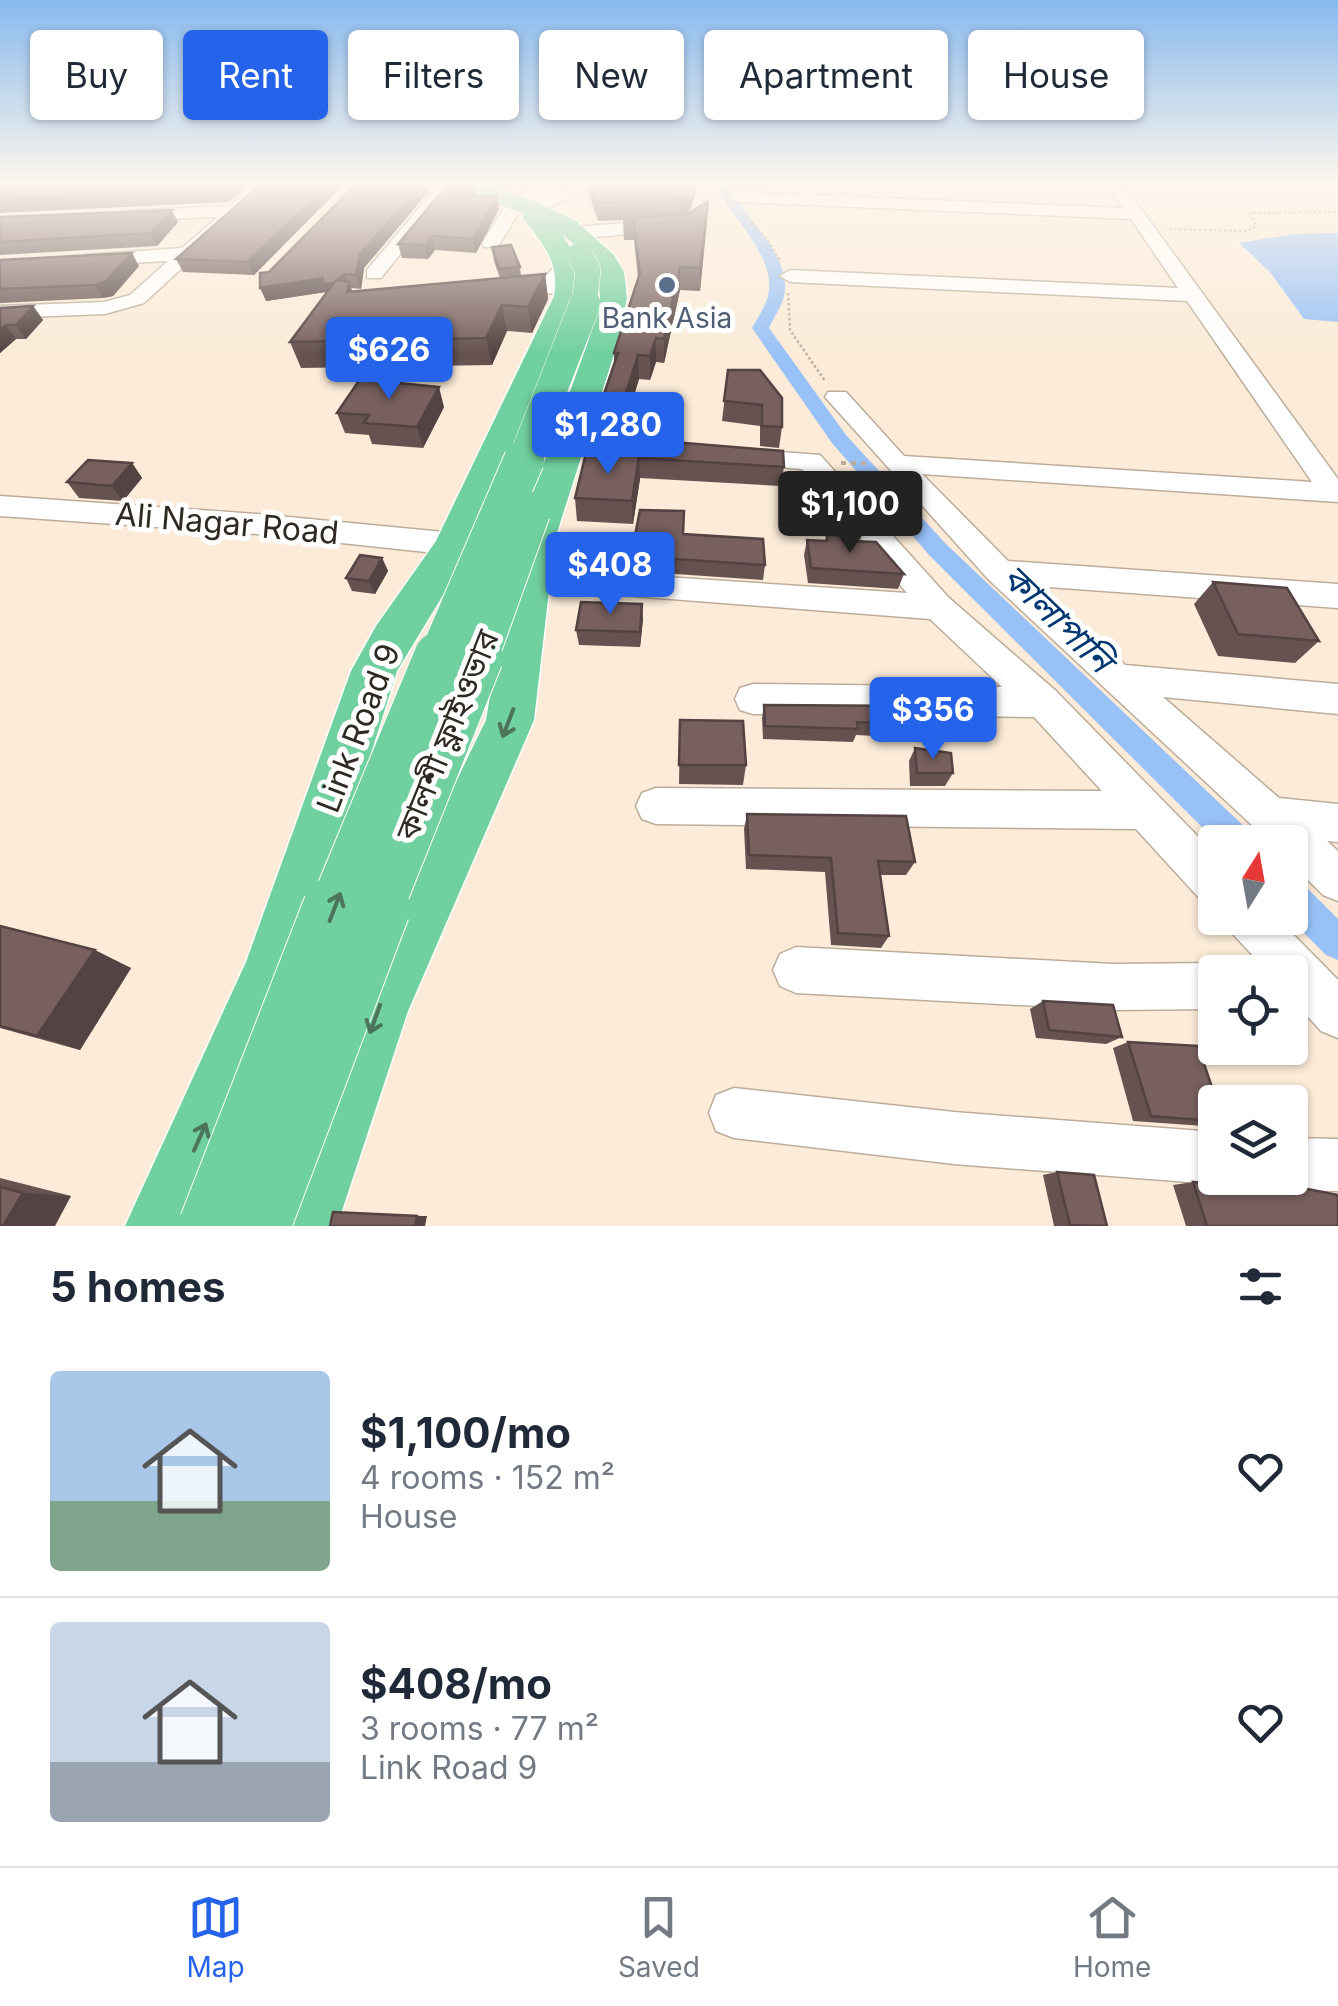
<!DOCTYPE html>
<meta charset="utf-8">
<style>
:root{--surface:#fff;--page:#f2f2f3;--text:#1f2937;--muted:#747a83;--line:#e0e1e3;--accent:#2563eb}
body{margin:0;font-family:Inter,"Noto Sans Bengali",sans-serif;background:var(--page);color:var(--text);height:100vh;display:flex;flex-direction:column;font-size:38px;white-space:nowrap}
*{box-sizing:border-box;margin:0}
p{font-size:32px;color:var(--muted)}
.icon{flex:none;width:55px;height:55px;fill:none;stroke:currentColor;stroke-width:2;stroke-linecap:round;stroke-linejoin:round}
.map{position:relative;height:1226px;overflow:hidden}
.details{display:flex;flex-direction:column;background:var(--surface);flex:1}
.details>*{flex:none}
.guide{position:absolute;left:30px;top:30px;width:1280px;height:90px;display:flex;gap:20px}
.needle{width:65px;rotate:11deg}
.fabs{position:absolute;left:1198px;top:825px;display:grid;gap:20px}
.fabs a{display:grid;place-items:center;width:110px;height:110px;border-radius:10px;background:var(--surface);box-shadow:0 2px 8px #0004;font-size:50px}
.price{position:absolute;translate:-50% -85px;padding:0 22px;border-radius:10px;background:var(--accent);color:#fff;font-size:32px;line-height:65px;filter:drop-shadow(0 2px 5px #0008)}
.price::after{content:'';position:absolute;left:50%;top:60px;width:30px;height:22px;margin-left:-15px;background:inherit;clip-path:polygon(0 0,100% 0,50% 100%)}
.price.active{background:#222;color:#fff}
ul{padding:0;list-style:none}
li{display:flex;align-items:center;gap:30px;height:250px;padding:0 50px}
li+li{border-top:2px solid var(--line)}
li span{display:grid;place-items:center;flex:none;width:280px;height:200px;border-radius:10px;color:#555}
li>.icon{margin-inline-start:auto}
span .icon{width:120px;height:120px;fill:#fffc;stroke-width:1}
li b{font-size:42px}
h2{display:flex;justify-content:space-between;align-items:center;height:120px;padding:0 50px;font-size:42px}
.chip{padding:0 35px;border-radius:10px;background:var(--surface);box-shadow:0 2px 8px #0004;font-size:35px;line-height:90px}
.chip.active{background:var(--accent);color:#fff}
.tab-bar{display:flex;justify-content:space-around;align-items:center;height:140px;border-top:2px solid var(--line);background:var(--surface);font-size:28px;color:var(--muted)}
.tab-bar a{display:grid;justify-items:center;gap:5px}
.tab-bar .active{color:var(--accent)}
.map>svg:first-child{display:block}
</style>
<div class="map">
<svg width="1338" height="1226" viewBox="0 0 1338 1226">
<rect width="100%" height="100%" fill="#fbebd8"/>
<path fill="#98c1f7" d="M 1338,233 L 1338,322 L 1304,319 L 1270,272 L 1239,243 L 1294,234 Z"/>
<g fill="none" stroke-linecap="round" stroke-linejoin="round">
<g fill="#98c1f7" fill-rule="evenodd">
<path d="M 727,183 L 740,183 L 733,192 C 749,222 788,254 785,291 C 784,304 774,316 769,328 L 846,435 L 946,544 L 1249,831 L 1254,842 L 1217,842 L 930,556 L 832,443 L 752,328 C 758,317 767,305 769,291 C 773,255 735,221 719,191 Z"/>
<path d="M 1290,879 L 1302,883 L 1338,919 L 1338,960 L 1326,955 L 1289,918 Z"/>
</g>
<g stroke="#bcad9b" stroke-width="3">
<g id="minor">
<path d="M 256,183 L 274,183 L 144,303 L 105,314 L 0,318 L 0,306 L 104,302 L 130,295 L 168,261 L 92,265 L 85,263 L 85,255 L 182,248 L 218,217 L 129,220 L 123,219 L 123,211 L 230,206 Z"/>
<path d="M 440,183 L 457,183 L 381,278 L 367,278 L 367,270 Z"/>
<path d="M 542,183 L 563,183 L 560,187 L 601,183 L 543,210 L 531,210 L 528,206 L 541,197 L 523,205 L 498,247 L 484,247 L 482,243 L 510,198 Z"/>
<path d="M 1106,183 L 1122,183 L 1338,479 L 1338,502 L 922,474 L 1008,561 L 1338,584 L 1338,608 L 1035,586 L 1125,665 L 1338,684 L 1338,714 L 1163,697 L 1279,798 L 1338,804 L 1338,842 L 1327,841 L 1338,851 L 1338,901 L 1323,895 L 1290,862 L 1290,842 L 1270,842 L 989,580 L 825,397 L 828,392 L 846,392 L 904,456 L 1312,482 L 1187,301 L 790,282 L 780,276 L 790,270 L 1178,288 L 1131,219 L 739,202 L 730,197 L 739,192 L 1123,208 Z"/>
<path d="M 666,220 L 672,222 L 672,230 L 575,239 L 566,233 L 575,227 Z"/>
<path d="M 566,259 L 576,265 L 553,293 L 503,299 L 493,293 L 503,287 L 540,283 L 559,261 Z"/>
<path d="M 570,435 L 677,444 L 690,452 L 677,460 L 561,449 L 557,443 Z"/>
<path d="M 741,449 L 820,455 L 949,598 L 1056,691 L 1215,854 L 1215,905 L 1200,899 L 1136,829 L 656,824 L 642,819 L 636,806 L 642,793 L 656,788 L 1102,791 L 1034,717 L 753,714 L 740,710 L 735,699 L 740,688 L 753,684 L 1002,687 L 930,619 L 594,593 L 589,585 L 594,577 L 605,573 L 907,593 L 802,469 L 732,463 L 728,457 L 732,451 Z"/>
<path d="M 0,496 L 257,514 L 454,533 L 465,537 L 469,544 L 465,551 L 454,555 L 257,534 L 0,516 Z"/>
<path d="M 1225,918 L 1277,918 L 1338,980 L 1338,1038 L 1321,1031 L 1290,997 L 1290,972 L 1268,972 L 1232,933 Z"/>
<path d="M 796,947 L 1113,964 L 1215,963 L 1232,972 L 1215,972 L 1215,1009 L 1113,1010 L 796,993 L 780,986 L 773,970 L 780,954 Z"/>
<path d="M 734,1088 L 954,1112 L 1215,1132 L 1215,1178 L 1231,1178 L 1215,1184 L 954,1164 L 734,1138 L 716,1131 L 709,1113 L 716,1095 Z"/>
<path d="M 1290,1138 L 1338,1139 L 1338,1191 L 1290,1190 L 1271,1183 L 1269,1178 L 1290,1178 Z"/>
</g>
</g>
<g stroke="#fff" stroke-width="3">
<path id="major" d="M 447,183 L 484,183 L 530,199 L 576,221 L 614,255 L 624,272 L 627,298 L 618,342 L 555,539 L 534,720 L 408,1011 L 337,1226 L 265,1226 L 357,985 L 486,720 L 516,539 L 588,342 L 600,298 L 598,272 L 591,259 L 562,234 L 579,262 L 582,296 L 474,544 L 397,671 L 302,972 L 197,1226 L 125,1226 L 246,962 L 351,671 L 376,626 L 436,541 L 554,296 C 560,261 542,243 522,217 L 525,214 L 450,188 Z"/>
</g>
<g stroke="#baae9f" stroke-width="2.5" stroke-dasharray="2.5 2.5" stroke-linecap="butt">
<path d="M 744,215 L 767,239 L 781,262"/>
<path d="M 1169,229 L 1248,231 L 1256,226 L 1251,213 L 1338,212"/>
<path d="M 788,293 L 790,330 L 825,381"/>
</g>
<path stroke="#baae9f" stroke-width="4" stroke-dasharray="5 5" stroke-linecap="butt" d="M 841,463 L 871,463"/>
<use href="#minor" fill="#fff" fill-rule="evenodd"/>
<use href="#major" fill="#71d09f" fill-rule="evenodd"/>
<g stroke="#fff" stroke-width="26" stroke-linecap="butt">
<path id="major-bridge-far4" d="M 580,255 L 588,270 L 584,307"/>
</g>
<g stroke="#fff" stroke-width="32" stroke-linecap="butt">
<path id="major-bridge-far3" d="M 523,462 L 585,304"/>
</g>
<g stroke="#fff" stroke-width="42" stroke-linecap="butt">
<g id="major-bridge-far2">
<path d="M 438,660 L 524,460"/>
<path d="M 477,660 L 530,512"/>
</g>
</g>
<g stroke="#fff" stroke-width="52" stroke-linecap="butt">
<g id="major-bridge-far1">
<path d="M 334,910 L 439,657"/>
<path d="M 377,910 L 478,657"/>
</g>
</g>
<g stroke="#fff" stroke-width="66" stroke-linecap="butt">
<g id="major-bridge">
<path d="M 211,1226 L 335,908"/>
<path d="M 258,1226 L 378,908"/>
</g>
</g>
<use href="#major-bridge-far4" stroke="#71d09f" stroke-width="25"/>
<use href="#major-bridge-far3" stroke="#71d09f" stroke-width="31"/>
<use href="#major-bridge-far2" stroke="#71d09f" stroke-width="40"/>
<use href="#major-bridge-far1" stroke="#71d09f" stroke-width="50"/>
<use href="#major-bridge" stroke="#71d09f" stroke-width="64"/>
</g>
<g fill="#665351">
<path d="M 116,183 L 251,183 L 228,202 L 0,213 L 0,184 L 93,193 Z"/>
<path d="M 262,183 L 345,183 L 254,275 L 183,272 L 176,259 Z"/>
<path d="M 588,183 L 696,192 L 689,212 L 686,214 L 708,201 L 700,291 L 680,290 L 664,363 L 656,362 L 650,380 L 639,379 L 626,421 L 606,419 L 604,394 L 614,364 L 614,353 L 638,278 L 634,240 L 624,240 L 623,220 L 598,221 L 590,198 Z"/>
<path d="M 429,191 L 364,268 L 361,289 L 351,288 L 352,292 L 500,278 L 494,261 L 492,247 L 520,267 L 521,276 L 545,274 L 548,299 L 532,333 L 507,331 L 492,365 L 301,368 L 290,342 L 326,292 L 266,301 L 269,272 Z"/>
<path d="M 475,196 L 497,196 L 499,209 L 476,253 L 435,250 L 428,259 L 402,258 L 398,244 Z"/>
<path d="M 0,217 L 178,222 L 157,246 L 0,255 Z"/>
<path d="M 0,260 L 139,266 L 113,296 L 103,298 L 0,303 Z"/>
<path d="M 33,306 L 43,320 L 26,339 L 16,339 L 0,353 L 0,308 Z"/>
<path d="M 728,370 L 782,427 L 779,448 L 760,446 L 760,426 L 722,421 Z"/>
<path d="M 444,407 L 423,448 L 372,444 L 369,435 L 345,433 L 337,413 Z"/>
<path d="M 586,453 L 784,467 L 781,486 L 640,478 L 633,524 L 577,521 L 575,498 Z"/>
<path d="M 132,463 L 142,478 L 123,501 L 79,498 L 67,482 Z"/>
<path d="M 683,534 L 765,565 L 763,580 L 632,571 L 631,556 Z"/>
<path d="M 827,534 L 852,541 L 904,574 L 898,589 L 808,583 L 804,555 L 807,540 L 825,541 Z"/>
<path d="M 382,558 L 388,571 L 375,594 L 352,591 L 346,578 Z"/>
<path d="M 1213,582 L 1319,641 L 1295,663 L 1218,656 L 1194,604 Z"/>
<path d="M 643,619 L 640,647 L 579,645 L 576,630 Z"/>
<path d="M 764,705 L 924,725 L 918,738 L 856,735 L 853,742 L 763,739 L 762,718 Z"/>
<path d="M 680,720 L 746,765 L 743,785 L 679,784 Z"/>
<path d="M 915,748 L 953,773 L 945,786 L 910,786 L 909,761 Z"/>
<path d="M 747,814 L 915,862 L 906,875 L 880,875 L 889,936 L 881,948 L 831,945 L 825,872 L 746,869 L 744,829 Z"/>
<path d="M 0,926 L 131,968 L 80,1050 L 0,1028 Z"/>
<path d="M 1043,1001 L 1122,1037 L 1106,1044 L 1036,1038 L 1030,1009 Z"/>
<path d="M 1128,1042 L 1215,1102 L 1215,1124 L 1204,1126 L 1133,1121 L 1113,1048 Z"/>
<path d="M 1057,1172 L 1107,1226 L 1054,1226 L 1043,1175 Z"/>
<path d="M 0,1178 L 71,1196 L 0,1226 Z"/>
<path d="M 1250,1181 L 1338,1226 L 1186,1226 L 1173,1185 L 1193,1182 L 1223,1185 Z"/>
</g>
<g fill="#534342">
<path d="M 87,183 L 107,183 L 93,193 Z"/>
<path d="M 232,183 L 251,183 L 228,202 L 223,190 Z"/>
<path d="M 329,183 L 345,183 L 254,275 L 248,262 Z"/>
<path d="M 422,183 L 427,183 L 429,191 L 364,268 L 361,289 L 356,275 L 360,254 Z"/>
<path d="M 694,183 L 697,183 L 696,192 L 689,212 L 681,217 L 681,199 Z"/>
<path d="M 474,188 L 476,201 L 455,196 Z"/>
<path d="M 497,196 L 499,209 L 476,253 L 473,239 Z"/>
<path d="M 708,201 L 707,223 L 700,291 L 700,268 Z"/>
<path d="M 172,210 L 178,222 L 157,246 L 151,233 Z"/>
<path d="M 432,236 L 435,250 L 428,259 L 425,245 Z"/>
<path d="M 132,253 L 139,266 L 113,296 L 103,298 L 95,285 Z"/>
<path d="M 680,267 L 680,290 L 664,363 L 664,339 Z"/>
<path d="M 345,274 L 348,286 L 349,282 L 358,307 L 326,292 L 266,301 L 260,288 Z"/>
<path d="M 545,274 L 548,299 L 532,333 L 528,307 Z"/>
<path d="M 502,305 L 507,331 L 492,365 L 486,338 Z"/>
<path d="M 33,306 L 43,320 L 26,339 L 16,325 Z"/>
<path d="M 6,325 L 16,339 L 0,353 L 0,330 Z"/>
<path d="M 656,338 L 656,362 L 650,380 L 650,356 Z"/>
<path d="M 638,355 L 639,379 L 626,421 L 625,396 Z"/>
<path d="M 439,387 L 444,407 L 423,448 L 417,427 Z"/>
<path d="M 639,456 L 640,479 L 633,524 L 632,501 Z"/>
<path d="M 132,463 L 142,478 L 123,501 L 112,486 Z"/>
<path d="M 382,558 L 388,571 L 375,594 L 369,581 Z"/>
<path d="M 642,604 L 643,619 L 640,647 L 640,632 Z"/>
<path d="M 95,950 L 131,968 L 80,1050 L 37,1036 Z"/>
<path d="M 23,1193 L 71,1196 L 55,1226 L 3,1226 Z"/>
<path d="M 417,1216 L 427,1216 L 425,1226 L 415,1226 Z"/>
</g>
<g fill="#77605e" stroke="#534342" stroke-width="2.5">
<path d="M 31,183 L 87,183 L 94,193 L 116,183 L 232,183 L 223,190 L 0,200 L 0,184 L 28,184 Z"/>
<path d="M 262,183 L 329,183 L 248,262 L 176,259 Z"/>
<path d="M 357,183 L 422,183 L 360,254 L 356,275 L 345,274 L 333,283 L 323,284 L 323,278 L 260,288 L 260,273 L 269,272 Z"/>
<path d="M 449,183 L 458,183 L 474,188 L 455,196 L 497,196 L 473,239 L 432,236 L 425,245 L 398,244 Z"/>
<path d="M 589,183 L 694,183 L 689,194 L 681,199 L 597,203 Z"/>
<path d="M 708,201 L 700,268 L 680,267 L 664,339 L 656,338 L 650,356 L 638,355 L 625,396 L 604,394 L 618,353 L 614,353 L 640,273 L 633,218 L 623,218 L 688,214 Z"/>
<path d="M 172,210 L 151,233 L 0,242 L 0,217 Z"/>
<path d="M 511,245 L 520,267 L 499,269 L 492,247 Z"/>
<path d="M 132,253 L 105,282 L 95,285 L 0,289 L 0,260 Z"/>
<path d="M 545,274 L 528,307 L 502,305 L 486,338 L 290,342 L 336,280 L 349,282 L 347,292 Z"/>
<path d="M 33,306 L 16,325 L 6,325 L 0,330 L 0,308 Z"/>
<path d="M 728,370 L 760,370 L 782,398 L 782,427 L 762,426 L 762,405 L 724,401 Z"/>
<path d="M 360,379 L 439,387 L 417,427 L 364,423 L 369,415 L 337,413 Z"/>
<path d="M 636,439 L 783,451 L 784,467 L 639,458 L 639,456 L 632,456 Z"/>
<path d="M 586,453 L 639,456 L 632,501 L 575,498 Z"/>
<path d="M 88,460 L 132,463 L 112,486 L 67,482 Z"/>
<path d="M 640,510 L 684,511 L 683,534 L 763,539 L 765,565 L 631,556 Z"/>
<path d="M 827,534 L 851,538 L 852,541 L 876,542 L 904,574 L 811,568 L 807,540 L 827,541 Z"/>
<path d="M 360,555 L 382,558 L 369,581 L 346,578 Z"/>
<path d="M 1213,582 L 1287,588 L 1319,641 L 1238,634 Z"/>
<path d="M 581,602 L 642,604 L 640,632 L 576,630 Z"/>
<path d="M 764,705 L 921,706 L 924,725 L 857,722 L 858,729 L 765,726 Z"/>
<path d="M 680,720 L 743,721 L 746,765 L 679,765 Z"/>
<path d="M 915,748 L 951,753 L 953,773 L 917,773 Z"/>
<path d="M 747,814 L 906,816 L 915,862 L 878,861 L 889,936 L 838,933 L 831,858 L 749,855 Z"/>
<path d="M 0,926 L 95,950 L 37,1036 L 0,1026 Z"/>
<path d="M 1043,1001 L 1113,1005 L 1122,1037 L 1049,1030 Z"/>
<path d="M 1128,1042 L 1198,1046 L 1217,1102 L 1215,1102 L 1215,1121 L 1151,1116 Z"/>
<path d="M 1057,1172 L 1094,1175 L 1107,1226 L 1070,1225 Z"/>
<path d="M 1250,1181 L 1272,1182 L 1338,1195 L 1338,1226 L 1207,1226 L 1193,1182 L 1236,1186 Z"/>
<path d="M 0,1187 L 23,1193 L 3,1226 L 0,1226 Z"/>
<path d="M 333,1212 L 417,1216 L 415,1226 L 330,1226 Z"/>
</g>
<defs><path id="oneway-shaft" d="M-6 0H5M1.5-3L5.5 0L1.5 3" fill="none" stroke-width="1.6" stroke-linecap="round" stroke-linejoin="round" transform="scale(2.5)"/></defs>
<g stroke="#4c745a">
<use href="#oneway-shaft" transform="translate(508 723) rotate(111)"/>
<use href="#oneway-shaft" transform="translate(335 907) rotate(-69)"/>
<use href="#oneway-shaft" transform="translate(375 1019) rotate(110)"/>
<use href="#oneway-shaft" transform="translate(200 1137) rotate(-66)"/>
</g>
<linearGradient id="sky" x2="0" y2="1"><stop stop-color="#88b9ee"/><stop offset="0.52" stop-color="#fdf6ed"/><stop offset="1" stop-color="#fdf6ed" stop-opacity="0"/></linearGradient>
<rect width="1338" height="354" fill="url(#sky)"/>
<circle fill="#5c6f8a" stroke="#fff" stroke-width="4" cx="667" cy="285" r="10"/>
<g text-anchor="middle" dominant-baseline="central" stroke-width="10" stroke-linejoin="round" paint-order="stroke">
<g font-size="28" fill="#4e5e75" stroke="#fff">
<text x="667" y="318">Bank Asia</text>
</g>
<g font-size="32" fill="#2e2922" stroke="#fff">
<text transform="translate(227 523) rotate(5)">Ali Nagar Road</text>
<text transform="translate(358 728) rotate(-69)">Link Road 9</text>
<text transform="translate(447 735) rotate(-68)">কালশী ফ্লাইওভার</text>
</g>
<g font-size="35" font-style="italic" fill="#013771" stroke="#fff">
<text transform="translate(1058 618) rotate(44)">কালাপানি</text>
</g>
</g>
</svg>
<div class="fabs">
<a><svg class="needle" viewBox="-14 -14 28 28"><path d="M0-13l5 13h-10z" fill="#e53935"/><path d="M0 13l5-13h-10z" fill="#747a83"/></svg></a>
<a><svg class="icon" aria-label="locate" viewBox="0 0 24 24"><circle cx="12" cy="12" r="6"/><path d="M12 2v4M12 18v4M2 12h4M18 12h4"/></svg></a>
<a><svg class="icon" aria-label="layers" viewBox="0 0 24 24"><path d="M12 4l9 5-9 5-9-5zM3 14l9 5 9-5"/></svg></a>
</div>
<b class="price" style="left:389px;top:402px">$626</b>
<b class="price" style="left:608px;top:477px">$1,280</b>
<b class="price active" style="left:850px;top:556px">$1,100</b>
<b class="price" style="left:610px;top:617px">$408</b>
<b class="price" style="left:933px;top:762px">$356</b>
<div class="guide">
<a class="chip">Buy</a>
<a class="chip active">Rent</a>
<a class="chip">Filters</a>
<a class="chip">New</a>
<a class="chip">Apartment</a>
<a class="chip">House</a>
</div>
</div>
<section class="details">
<h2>5 homes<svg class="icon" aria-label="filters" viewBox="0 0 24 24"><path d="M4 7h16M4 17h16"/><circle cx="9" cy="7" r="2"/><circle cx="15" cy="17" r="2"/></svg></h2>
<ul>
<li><span style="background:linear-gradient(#a9c7e8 65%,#7fa58c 0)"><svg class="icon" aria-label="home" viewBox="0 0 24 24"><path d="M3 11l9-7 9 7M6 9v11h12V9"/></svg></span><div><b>$1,100/mo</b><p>4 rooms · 152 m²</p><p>House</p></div><svg class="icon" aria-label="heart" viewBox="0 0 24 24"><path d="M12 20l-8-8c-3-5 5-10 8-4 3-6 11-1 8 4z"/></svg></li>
<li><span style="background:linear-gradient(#c9d6e8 70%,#9aa5b1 0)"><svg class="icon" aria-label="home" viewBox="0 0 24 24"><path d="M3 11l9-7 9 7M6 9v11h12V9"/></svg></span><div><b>$408/mo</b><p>3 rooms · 77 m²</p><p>Link Road 9</p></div><svg class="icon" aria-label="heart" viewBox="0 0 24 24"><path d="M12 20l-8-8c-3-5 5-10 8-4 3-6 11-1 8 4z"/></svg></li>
</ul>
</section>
<nav class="tab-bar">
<a class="active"><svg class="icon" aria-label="map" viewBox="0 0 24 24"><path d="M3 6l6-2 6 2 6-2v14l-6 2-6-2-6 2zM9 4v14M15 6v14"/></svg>Map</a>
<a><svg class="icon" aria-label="saved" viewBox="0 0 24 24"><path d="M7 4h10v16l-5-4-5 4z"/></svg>Saved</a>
<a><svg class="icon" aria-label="home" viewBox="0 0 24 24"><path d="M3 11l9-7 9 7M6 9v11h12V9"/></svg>Home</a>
</nav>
